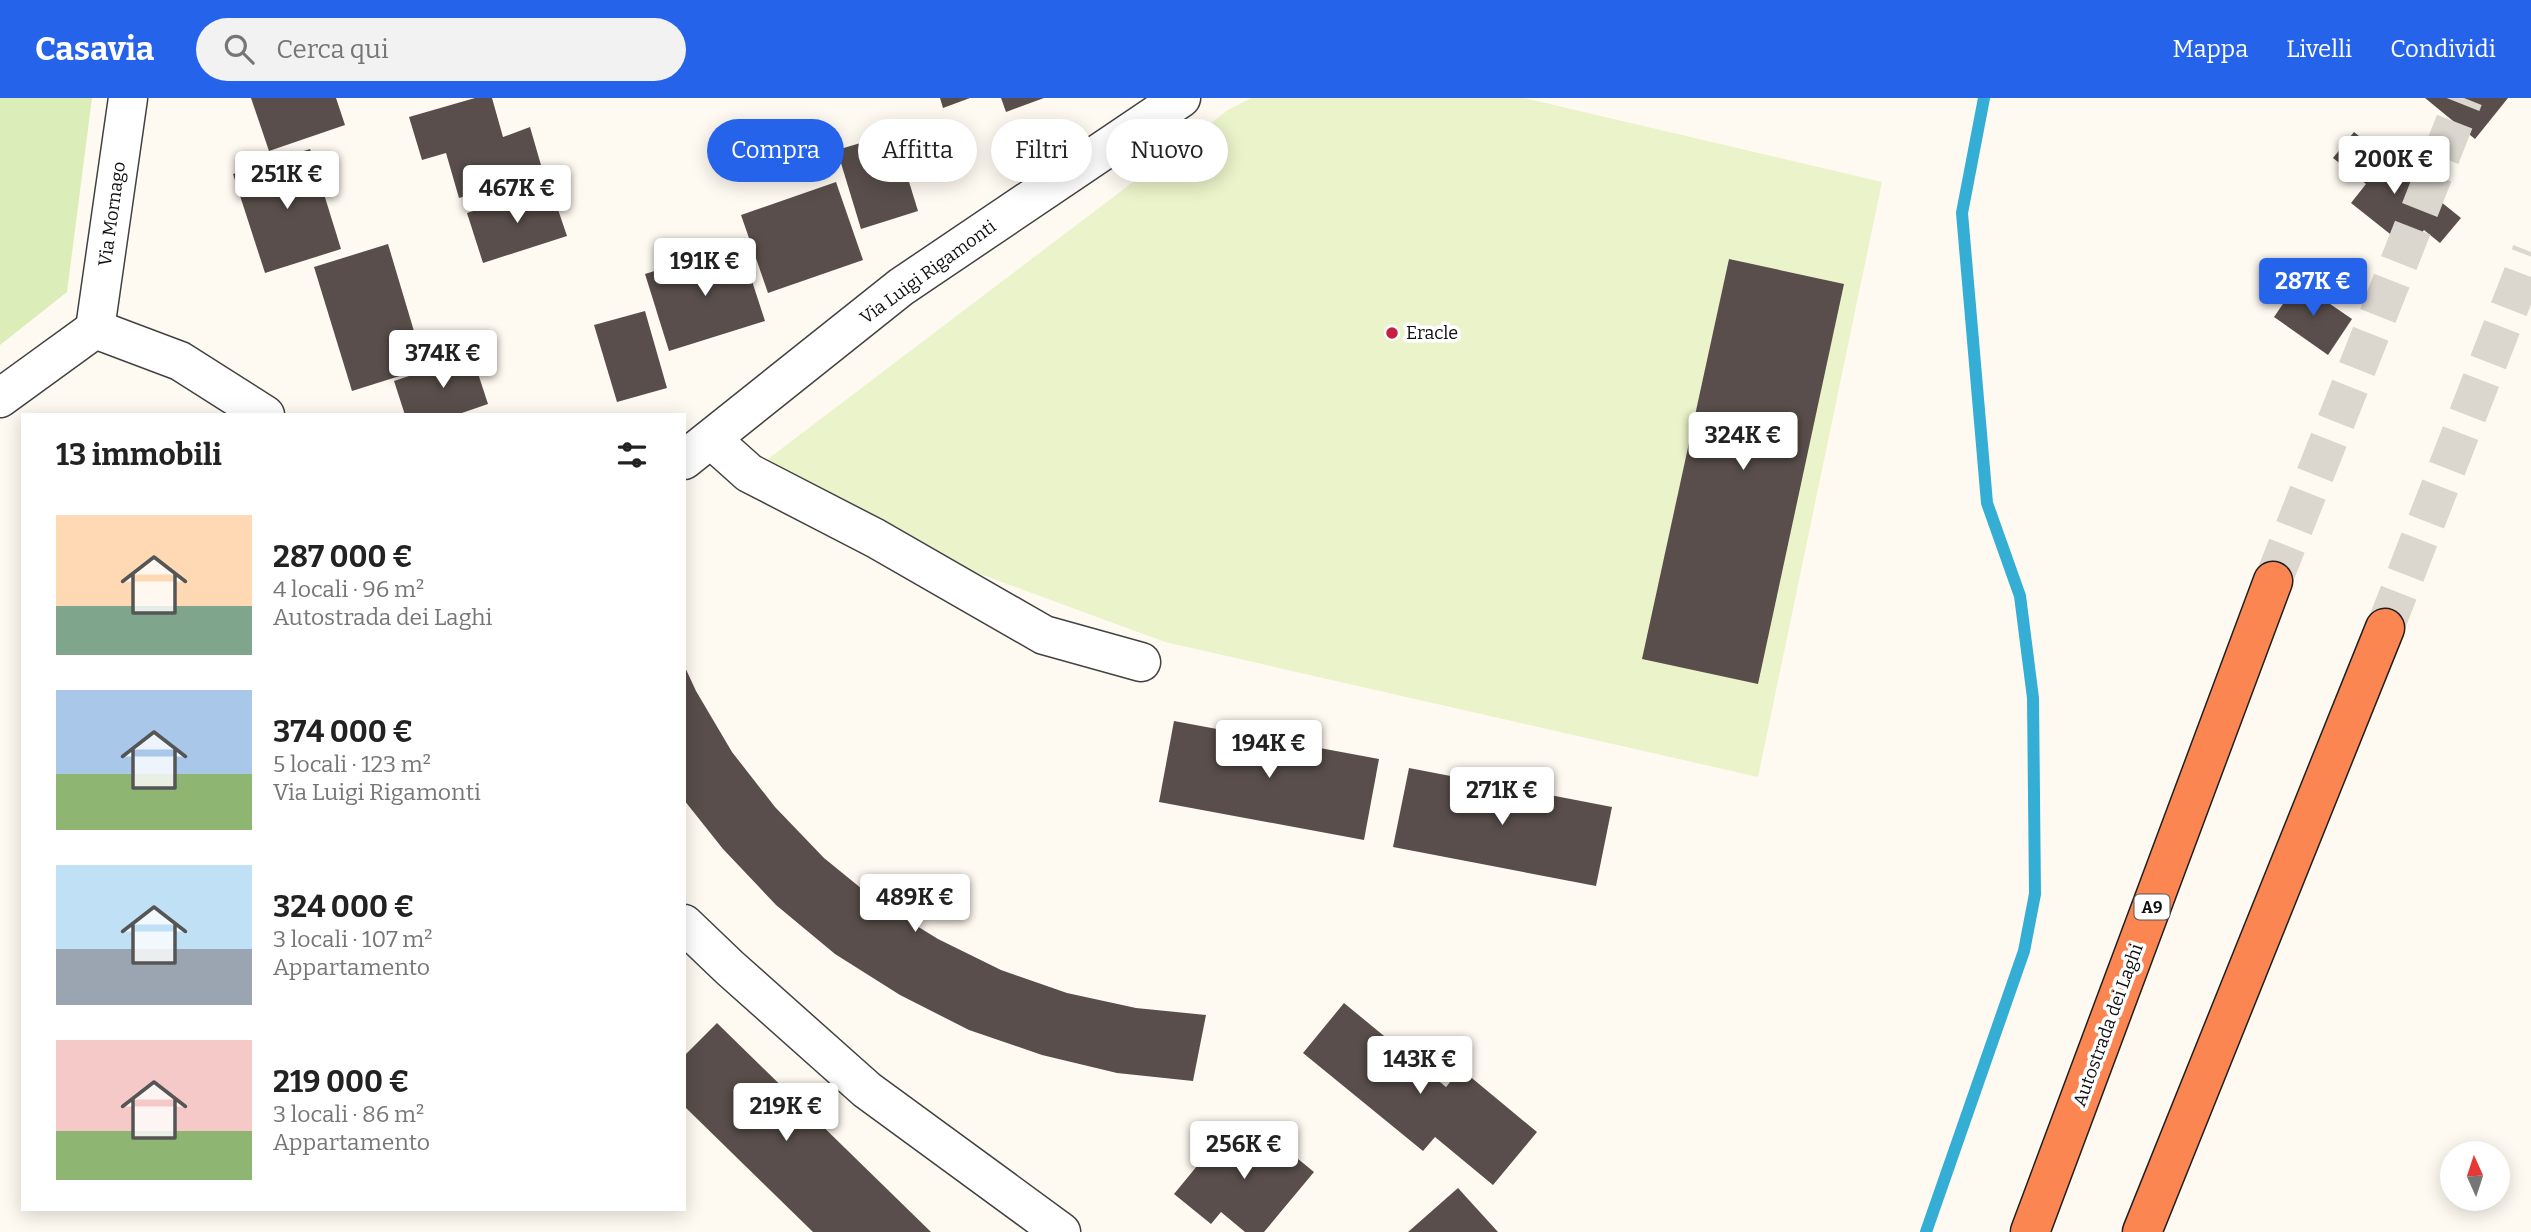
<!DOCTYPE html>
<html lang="it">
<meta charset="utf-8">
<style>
:root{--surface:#fff;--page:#f2f2f2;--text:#222;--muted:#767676;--accent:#2563eb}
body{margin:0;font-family:Bitter,serif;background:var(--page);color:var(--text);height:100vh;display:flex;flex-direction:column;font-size:26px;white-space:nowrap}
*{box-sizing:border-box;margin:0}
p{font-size:23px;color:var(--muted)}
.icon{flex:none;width:38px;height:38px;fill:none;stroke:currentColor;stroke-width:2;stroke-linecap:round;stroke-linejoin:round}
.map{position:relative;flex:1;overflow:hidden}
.panel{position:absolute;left:21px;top:315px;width:665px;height:798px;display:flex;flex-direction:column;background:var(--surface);border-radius:0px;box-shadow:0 4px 18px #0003}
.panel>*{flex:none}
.guide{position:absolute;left:707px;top:21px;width:665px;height:63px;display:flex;gap:14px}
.needle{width:46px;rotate:357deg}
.tools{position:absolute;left:2440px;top:1043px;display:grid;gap:14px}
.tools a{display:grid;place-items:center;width:70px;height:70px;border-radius:50%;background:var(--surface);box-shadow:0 4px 18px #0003;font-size:35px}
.price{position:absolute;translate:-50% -60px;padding:0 16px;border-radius:7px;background:#fff;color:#222;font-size:23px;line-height:46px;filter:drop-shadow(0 2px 4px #0008)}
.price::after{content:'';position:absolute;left:50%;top:42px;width:21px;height:16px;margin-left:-10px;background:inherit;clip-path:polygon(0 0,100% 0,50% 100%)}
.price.on{background:var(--accent);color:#fff}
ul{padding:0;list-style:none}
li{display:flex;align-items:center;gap:21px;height:175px;padding:0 35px}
li span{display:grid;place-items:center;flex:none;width:196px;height:140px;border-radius:0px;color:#555}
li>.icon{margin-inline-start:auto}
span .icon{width:84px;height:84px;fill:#fffc;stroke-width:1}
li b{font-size:30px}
h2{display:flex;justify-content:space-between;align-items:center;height:84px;padding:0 35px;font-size:30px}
.pill{padding:0 24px;border-radius:32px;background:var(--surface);box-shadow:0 4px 18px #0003;font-size:24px;line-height:63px}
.pill.on{background:var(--accent);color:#fff}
header{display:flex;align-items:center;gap:42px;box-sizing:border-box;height:98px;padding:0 35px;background:var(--accent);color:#fff}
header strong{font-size:33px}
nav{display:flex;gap:38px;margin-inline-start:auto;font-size:24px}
.search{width:490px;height:63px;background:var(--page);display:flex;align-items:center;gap:18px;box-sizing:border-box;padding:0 24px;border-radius:38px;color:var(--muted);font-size:26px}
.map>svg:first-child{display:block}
</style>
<header>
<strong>Casavia</strong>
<div class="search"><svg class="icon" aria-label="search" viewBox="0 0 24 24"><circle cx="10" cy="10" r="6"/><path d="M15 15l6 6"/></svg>Cerca qui</div>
<nav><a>Mappa</a><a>Livelli</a><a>Condividi</a></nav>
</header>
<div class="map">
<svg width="2531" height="1134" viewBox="0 0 2531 1134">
<rect width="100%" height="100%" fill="#fffaf1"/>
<path fill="#dbedb8" d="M 0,0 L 92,0 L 67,194 L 0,247 Z"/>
<path fill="#ebf3ca" d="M 1251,0 L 1524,0 L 1882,84 L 1758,679 L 1165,544 L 735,386 L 1228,12 Z"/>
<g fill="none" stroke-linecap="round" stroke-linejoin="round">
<path stroke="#35aed6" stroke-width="12" d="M 1926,1134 L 2024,853 L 2035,796 L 2033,600 L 2020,498 L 1987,405 L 1962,115 L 1984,0"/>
</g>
<g fill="#594e4b">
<path d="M 251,0 L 336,0 L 345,27 L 269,53 Z"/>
<path d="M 475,0 L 492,0 L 503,39 L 530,29 L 543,74 L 459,100 L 446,55 L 422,62 L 409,19 Z"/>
<path d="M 940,0 L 970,0 L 943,10 Z"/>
<path d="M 1001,0 L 1044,0 L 1006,14 Z"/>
<path d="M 2425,0 L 2508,0 L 2475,41 Z"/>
<path d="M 2354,34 L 2461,120 L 2440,145 L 2424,132 L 2409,151 L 2351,105 L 2366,86 L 2333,60 Z"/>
<path d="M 894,35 L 918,113 L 861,131 L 837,52 Z"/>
<path d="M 310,51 L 341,151 L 265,175 L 233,76 Z"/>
<path d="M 836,84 L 863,162 L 768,195 L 741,117 Z"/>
<path d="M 550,88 L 567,138 L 483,165 L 467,115 Z"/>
<path d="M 388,146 L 425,270 L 352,293 L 314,169 Z"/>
<path d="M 740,146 L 765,223 L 669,253 L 645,176 Z"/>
<path d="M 1729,161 L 1844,186 L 1758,586 L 1642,561 Z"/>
<path d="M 2298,184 L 2352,221 L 2328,257 L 2274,219 Z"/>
<path d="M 645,213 L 667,290 L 617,304 L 594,227 Z"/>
<path d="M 472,257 L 488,306 L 456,317 L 405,317 L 394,283 Z"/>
<path d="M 684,567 L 696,593 L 732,654 L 775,709 L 824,760 L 878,804 L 938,841 L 1001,872 L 1067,895 L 1136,910 L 1206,917 L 1193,983 L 1117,975 L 1042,957 L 969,932 L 900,897 L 835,856 L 776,807 L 723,751 L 684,702 Z"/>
<path d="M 1174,623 L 1379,661 L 1364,742 L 1159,704 Z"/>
<path d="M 1409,670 L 1612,709 L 1596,788 L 1393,749 Z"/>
<path d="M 1344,905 L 1446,989 L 1461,971 L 1537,1034 L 1493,1087 L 1435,1039 L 1423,1053 L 1303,955 Z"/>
<path d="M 717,925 L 931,1134 L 813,1134 L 684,1008 L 684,958 Z"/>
<path d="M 1234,1023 L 1263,1047 L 1270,1038 L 1314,1074 L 1264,1134 L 1245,1134 L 1221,1114 L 1211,1126 L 1174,1096 Z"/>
<path d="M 1458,1090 L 1498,1134 L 1408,1134 Z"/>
</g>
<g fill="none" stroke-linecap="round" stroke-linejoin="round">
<g stroke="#dbd7cf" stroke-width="38" stroke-dasharray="38 19" stroke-linecap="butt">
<path d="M 2273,483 L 2464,0"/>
<path d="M 2385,530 L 2531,154"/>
</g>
<g stroke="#424242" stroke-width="41">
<g id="minor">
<path d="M 95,231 L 128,0"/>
<path d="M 95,231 L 180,263 L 265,317"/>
<path d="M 0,300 L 95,231"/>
<path d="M 711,341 L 749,375 L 875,440 L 1044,537 L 1141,564"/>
<path d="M 684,362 L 901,189 L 1181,0"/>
<path d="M 684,826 L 730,870 L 867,992 L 1061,1134"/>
</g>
</g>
<g stroke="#202020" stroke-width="41">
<g id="highway">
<path d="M 2030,1134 L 2273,483"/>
<path d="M 2142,1134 L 2385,530"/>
</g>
</g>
<use href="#minor" stroke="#fff" stroke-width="38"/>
<use href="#highway" stroke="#fc8652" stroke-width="38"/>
</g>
<circle fill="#c91e40" stroke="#fff" stroke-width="2.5" cx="1392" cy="235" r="7"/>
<g text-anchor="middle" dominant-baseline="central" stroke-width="7" stroke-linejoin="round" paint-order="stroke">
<rect fill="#fff" stroke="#575757" stroke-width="2" x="2134.5" y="796.5" width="35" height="25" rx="5"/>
<g font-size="16" font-weight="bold" fill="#0f0f0f">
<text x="2152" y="809">A9</text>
</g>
<g font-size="18" fill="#0f0f0f" stroke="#fff">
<text transform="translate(112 116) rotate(-82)">Via Mornago</text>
<text transform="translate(928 174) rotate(-36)">Via Luigi Rigamonti</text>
<text transform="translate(2108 927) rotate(-70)">Autostrada dei Laghi</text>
</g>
<g font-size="18" fill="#0f0f0f" stroke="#fff" text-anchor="start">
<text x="1406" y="235">Eracle</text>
</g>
</g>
</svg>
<div class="tools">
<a><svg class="needle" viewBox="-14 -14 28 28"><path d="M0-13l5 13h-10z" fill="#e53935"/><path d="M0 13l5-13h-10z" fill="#767676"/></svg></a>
</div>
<b class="price" style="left:2394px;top:98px">200K €</b>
<b class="price" style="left:287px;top:113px">251K €</b>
<b class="price" style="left:517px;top:127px">467K €</b>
<b class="price" style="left:705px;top:200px">191K €</b>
<b class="price on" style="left:2313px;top:220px">287K €</b>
<b class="price" style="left:443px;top:292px">374K €</b>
<b class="price" style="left:1743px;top:374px">324K €</b>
<b class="price" style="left:1269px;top:682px">194K €</b>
<b class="price" style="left:1502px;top:729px">271K €</b>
<b class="price" style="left:915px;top:836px">489K €</b>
<b class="price" style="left:1420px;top:998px">143K €</b>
<b class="price" style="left:786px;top:1045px">219K €</b>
<b class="price" style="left:1244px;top:1083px">256K €</b>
<div class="guide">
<a class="pill on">Compra</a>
<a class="pill">Affitta</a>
<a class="pill">Filtri</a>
<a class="pill">Nuovo</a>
</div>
<section class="panel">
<h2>13 immobili<svg class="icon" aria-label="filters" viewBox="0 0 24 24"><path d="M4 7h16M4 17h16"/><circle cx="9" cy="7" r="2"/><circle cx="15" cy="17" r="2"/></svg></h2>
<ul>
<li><span style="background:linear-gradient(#ffd9b3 65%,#7fa58c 0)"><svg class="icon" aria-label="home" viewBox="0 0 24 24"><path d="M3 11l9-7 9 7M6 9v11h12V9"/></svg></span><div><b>287 000 €</b><p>4 locali · 96 m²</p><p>Autostrada dei Laghi</p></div></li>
<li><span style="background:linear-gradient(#a9c7e8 60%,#8fb573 0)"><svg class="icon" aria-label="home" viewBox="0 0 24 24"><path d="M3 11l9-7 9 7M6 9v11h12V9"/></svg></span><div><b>374 000 €</b><p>5 locali · 123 m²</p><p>Via Luigi Rigamonti</p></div></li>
<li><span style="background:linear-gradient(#bfe0f5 60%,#9aa5b1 0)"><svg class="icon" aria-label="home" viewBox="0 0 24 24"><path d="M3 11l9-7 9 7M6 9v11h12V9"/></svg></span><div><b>324 000 €</b><p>3 locali · 107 m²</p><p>Appartamento</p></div></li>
<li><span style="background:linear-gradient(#f6c9c9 65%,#8fb573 0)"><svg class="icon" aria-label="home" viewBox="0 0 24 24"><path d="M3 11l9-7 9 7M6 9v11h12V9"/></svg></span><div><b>219 000 €</b><p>3 locali · 86 m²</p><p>Appartamento</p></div></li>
</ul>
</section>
</div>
